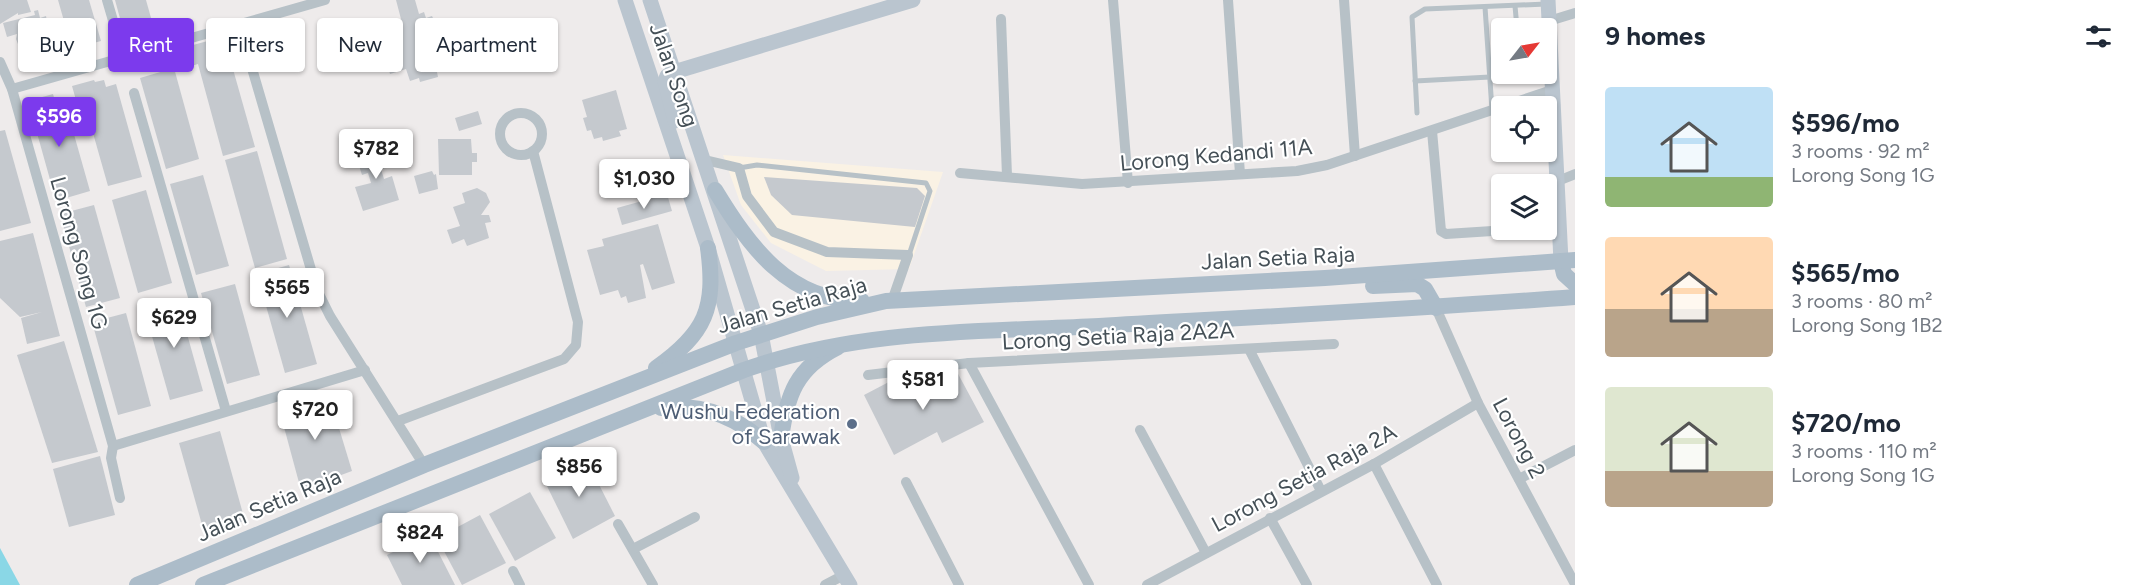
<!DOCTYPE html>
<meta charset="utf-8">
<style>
:root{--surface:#fff;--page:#f6f6f7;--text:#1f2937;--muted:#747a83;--accent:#7c3aed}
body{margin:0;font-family:Figtree,sans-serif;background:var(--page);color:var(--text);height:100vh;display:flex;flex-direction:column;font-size:22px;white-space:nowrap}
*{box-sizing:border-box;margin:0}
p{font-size:20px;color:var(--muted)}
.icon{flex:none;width:33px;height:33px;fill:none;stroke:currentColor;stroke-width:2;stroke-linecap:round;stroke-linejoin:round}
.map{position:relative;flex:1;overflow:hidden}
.drawer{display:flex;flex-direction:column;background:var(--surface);width:570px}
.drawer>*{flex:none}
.hud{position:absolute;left:18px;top:18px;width:570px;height:54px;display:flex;gap:12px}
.needle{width:39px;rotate:59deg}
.buttons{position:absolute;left:1491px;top:18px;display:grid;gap:12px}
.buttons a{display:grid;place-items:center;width:66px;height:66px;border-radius:6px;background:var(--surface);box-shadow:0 2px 4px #0004;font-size:30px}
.price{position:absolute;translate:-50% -51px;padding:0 14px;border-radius:6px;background:#fff;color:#222;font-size:20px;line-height:39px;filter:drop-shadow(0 2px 3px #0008)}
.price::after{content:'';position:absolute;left:50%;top:36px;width:18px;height:14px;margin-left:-9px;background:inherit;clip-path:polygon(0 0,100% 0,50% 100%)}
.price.active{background:var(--accent);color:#fff}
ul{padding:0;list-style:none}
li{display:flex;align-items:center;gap:18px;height:150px;padding:0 30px}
li span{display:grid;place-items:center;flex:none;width:168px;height:120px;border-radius:6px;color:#555}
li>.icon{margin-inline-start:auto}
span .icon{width:72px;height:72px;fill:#fffc;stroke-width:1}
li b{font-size:26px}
h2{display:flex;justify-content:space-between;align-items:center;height:72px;padding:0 30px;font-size:26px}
.chip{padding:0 21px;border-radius:6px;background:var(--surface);box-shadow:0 2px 4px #0004;font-size:21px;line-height:54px}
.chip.active{background:var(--accent);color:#fff}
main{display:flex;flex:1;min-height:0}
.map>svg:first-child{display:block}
</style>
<main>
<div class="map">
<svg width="1575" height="585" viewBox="0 0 1575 585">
<rect width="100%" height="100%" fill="#eeebeb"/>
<path fill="#faf2e4" d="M 723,155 L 943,172 L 909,269 L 826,271 L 771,243 L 741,205 Z"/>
<path fill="#8ad7e6" d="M 0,548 L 20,585 L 0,585 Z"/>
<g fill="#c5c9ce">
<path d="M 0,0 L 27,0 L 31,12 L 18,15 L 18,13 L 0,24 Z"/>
<path d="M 58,0 L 89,0 L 101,41 L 72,49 Z"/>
<path d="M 115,0 L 146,0 L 153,25 L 124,33 Z"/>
<path d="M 396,0 L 415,0 L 419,14 L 424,12 L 426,18 L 432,16 L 440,33 L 452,29 L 457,46 L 445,50 L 447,56 L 444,56 L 448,69 L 437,72 L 438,77 L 420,82 L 419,78 L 410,81 L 406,69 L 390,74 L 385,57 L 401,52 L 400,48 L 384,53 L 379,36 L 395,31 L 394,28 L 400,26 L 399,20 L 401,19 Z"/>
<path d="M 38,10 L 40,18 L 46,16 L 50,38 L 43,39 L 40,30 L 35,31 L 44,62 L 27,67 L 16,39 L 17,34 L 7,37 L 3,23 L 35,15 L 34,11 Z"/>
<path d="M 215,39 L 220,58 L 229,55 L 255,147 L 223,156 L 198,64 L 188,67 L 182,48 Z"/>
<path d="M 174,68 L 199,159 L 166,169 L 140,78 Z"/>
<path d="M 94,80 L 95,82 L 104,80 L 106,87 L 116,84 L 142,177 L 108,186 L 85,105 L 78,107 L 72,86 Z"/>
<path d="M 616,90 L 627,129 L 619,131 L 621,136 L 603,141 L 602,137 L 594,139 L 591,130 L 587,131 L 583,118 L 587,117 L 582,100 Z"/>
<path d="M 53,94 L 55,101 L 64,99 L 90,191 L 56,201 L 30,108 L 37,106 L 35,99 Z"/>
<path d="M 478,111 L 482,124 L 459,131 L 455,118 Z"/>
<path d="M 5,130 L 31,223 L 0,231 L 0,131 Z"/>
<path d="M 438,139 L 471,139 L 472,153 L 477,153 L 477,162 L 472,162 L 472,175 L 439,175 Z"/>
<path d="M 385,147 L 391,166 L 381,169 L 384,179 L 392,176 L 399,200 L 363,211 L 355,187 L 371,183 L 368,173 L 362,175 L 356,156 Z"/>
<path d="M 257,151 L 287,259 L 255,268 L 225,160 Z"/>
<path d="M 432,171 L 434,175 L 436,174 L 438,189 L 419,194 L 414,176 Z"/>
<path d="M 203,175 L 229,266 L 196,275 L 170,184 Z"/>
<path d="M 764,177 L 917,188 L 925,196 L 915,227 L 792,215 L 771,195 Z"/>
<path d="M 477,188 L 486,193 L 490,202 L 481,215 L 489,215 L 491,222 L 485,223 L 489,238 L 467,246 L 464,239 L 452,244 L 447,230 L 460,226 L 453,207 L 465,203 L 462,193 Z"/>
<path d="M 146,190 L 172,283 L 138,293 L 112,200 Z"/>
<path d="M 667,194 L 672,211 L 622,225 L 617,208 Z"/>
<path d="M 94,205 L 120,298 L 86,307 L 60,214 Z"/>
<path d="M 658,224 L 675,283 L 652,290 L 643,264 L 640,265 L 646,298 L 628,303 L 626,296 L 621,298 L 618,290 L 600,295 L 587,250 L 604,246 L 602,239 Z"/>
<path d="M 33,233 L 60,336 L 27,344 L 21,318 L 42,312 L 20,317 L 0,298 L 0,241 Z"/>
<path d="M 289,265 L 317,364 L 285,373 L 257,274 Z"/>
<path d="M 235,284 L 260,375 L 227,384 L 201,293 Z"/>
<path d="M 177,298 L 203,391 L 170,400 L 144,308 Z"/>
<path d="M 126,313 L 151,406 L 118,415 L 92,322 Z"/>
<path d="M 64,341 L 98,452 L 52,463 L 17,355 Z"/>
<path d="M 956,370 L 984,422 L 942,443 L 937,432 L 894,455 L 864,395 L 906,373 L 915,391 Z"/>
<path d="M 329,395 L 352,471 L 301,490 L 278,405 Z"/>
<path d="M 220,431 L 245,521 L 204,532 L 179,443 Z"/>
<path d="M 100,456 L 115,515 L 69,527 L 53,469 Z"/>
<path d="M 585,457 L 615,516 L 573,539 L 543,478 Z"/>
<path d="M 530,492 L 556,538 L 515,561 L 489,514 Z"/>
<path d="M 480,515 L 506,563 L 462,585 L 437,538 Z"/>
<path d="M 429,534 L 455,585 L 402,585 L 387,555 Z"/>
</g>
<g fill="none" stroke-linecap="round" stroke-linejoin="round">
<g stroke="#b7c1c7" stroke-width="5">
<path d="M 1515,6 L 1517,28"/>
<path d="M 1485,7 L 1492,110"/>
<path d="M 1519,74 L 1520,81"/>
<path d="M 1415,81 L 1490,77"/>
<path d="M 1417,113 L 1412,17 L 1425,9 L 1546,4"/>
<path d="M 739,168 L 757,165 L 926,183 L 930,191 L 909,255"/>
</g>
<g stroke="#b7c1c7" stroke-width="10">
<path d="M 107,0 L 124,58"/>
<path d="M 1113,0 L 1128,183"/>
<path d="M 1228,0 L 1240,174"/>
<path d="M 1344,0 L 1355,156"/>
<path d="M 1001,19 L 1007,176"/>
<path d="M 1549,21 L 1575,13"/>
<path d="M 239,24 L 317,290 L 330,316 L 424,465"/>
<path d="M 0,62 L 12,89 L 113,446 L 111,458 L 120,498"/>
<path d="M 12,89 L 325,0"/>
<path d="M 134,93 L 226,411"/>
<circle cx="521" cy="134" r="21"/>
<path d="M 1432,131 L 1441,231 L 1446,234 L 1508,230"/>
<path d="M 705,160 L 739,168 L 747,196 L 774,232 L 827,252 L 908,255 L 892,301"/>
<path d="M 960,173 L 1082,184 L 1297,171 L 1327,165 L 1552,90"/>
<path d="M 1558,181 L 1575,174"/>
<path d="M 1436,308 L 1478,403 L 1575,584"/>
<path d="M 1249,349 L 1321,491"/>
<path d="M 969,363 L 1089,585"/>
<path d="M 868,375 L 969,363 L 1334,344"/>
<path d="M 398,421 L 564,359 L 576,345 L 578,322 L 533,151"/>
<path d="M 1140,430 L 1206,553"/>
<path d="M 113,446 L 365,370"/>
<path d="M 1374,464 L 1437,585"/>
<path d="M 1519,479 L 1575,450"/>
<path d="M 906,482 L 959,585"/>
<path d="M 1270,518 L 1307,585"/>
<path d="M 618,524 L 653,585"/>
<path d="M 633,549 L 695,517"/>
<path d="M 513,571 L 520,585"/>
<path d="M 825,585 L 844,575"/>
<path d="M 1147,585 L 1374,464 L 1478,403"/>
</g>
<g stroke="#bac5cf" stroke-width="15">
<path d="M 625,0 L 708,248 L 764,442 L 850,585"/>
<path d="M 650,0 L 761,334 L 781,438 L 792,478"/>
<path d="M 1548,0 L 1561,261"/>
<path d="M 675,121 L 665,81 L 667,76 L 674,72 L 913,0"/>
</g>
<g stroke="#acbcc9" stroke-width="16">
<path d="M 715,190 C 749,246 789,302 862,301"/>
<path d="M 1561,261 L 1564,274 L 1575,284"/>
<path d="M 1373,286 L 1417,284 L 1425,289 L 1436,308"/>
<path d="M 656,368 C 706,333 716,308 708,248"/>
<path d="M 661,408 C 700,403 735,416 764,442"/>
<path d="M 781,438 C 787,395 796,368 838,347"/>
<path d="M 137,585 L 424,465 L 736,343 L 817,317 L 886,301 L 1325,278 L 1575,260"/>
<path d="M 203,585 L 744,370 C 858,329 980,332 1099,326 C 1258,317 1416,309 1575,297"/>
</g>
</g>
<circle fill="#5c6f8a" stroke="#fff" stroke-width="2" cx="852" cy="424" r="6"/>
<g text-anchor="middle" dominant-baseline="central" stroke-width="4.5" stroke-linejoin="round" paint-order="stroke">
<g font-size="22" fill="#455057" stroke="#fff">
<text transform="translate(674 75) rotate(71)">Jalan Song</text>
<text transform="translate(1216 155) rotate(-5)">Lorong Kedandi 11A</text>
<text transform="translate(79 253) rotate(74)">Lorong Song 1G</text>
<text transform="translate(1278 258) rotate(-3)">Jalan Setia Raja</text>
<text transform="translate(792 305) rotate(-16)">Jalan Setia Raja</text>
<text transform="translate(1118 336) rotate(-3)">Lorong Setia Raja 2A2A</text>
<text transform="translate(1519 438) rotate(62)">Lorong 2</text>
<text transform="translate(1304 478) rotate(-28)">Lorong Setia Raja 2A</text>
<text transform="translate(269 505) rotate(-23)">Jalan Setia Raja</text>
</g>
<g font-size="22" fill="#4e5e75" stroke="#fff" text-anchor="end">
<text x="840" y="411">Wushu Federation<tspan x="840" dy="25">of Sarawak</tspan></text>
</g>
</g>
</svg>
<div class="buttons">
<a><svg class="needle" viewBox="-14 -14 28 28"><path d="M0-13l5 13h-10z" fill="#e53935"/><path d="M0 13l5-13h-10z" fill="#747a83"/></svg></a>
<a><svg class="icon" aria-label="locate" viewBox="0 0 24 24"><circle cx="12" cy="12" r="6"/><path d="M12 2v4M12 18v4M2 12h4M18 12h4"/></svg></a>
<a><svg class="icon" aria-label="layers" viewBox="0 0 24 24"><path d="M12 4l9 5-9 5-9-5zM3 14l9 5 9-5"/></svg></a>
</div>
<b class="price active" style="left:59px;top:148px">$596</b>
<b class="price" style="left:376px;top:180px">$782</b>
<b class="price" style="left:644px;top:210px">$1,030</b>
<b class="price" style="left:287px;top:319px">$565</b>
<b class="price" style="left:174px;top:349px">$629</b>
<b class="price" style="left:923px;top:411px">$581</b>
<b class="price" style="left:315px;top:441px">$720</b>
<b class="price" style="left:579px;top:498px">$856</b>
<b class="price" style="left:420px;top:564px">$824</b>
<div class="hud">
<a class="chip">Buy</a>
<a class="chip active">Rent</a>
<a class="chip">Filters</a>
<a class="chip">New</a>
<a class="chip">Apartment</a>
</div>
</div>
<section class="drawer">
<h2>9 homes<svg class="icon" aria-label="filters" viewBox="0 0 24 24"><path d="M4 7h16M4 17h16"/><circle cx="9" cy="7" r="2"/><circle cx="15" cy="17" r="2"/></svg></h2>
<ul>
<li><span style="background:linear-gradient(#bfe0f5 75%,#8fb573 0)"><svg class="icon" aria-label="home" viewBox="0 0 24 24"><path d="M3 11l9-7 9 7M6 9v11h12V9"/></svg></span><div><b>$596/mo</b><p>3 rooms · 92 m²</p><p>Lorong Song 1G</p></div></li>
<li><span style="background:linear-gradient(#ffd9b3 60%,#b9a48a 0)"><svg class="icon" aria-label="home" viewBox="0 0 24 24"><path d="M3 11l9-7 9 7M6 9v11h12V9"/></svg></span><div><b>$565/mo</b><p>3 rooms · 80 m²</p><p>Lorong Song 1B2</p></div></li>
<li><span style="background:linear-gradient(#dfe7d0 70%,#b9a48a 0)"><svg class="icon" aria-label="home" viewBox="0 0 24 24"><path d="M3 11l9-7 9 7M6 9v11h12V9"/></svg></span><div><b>$720/mo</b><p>3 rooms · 110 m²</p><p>Lorong Song 1G</p></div></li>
</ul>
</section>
</main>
